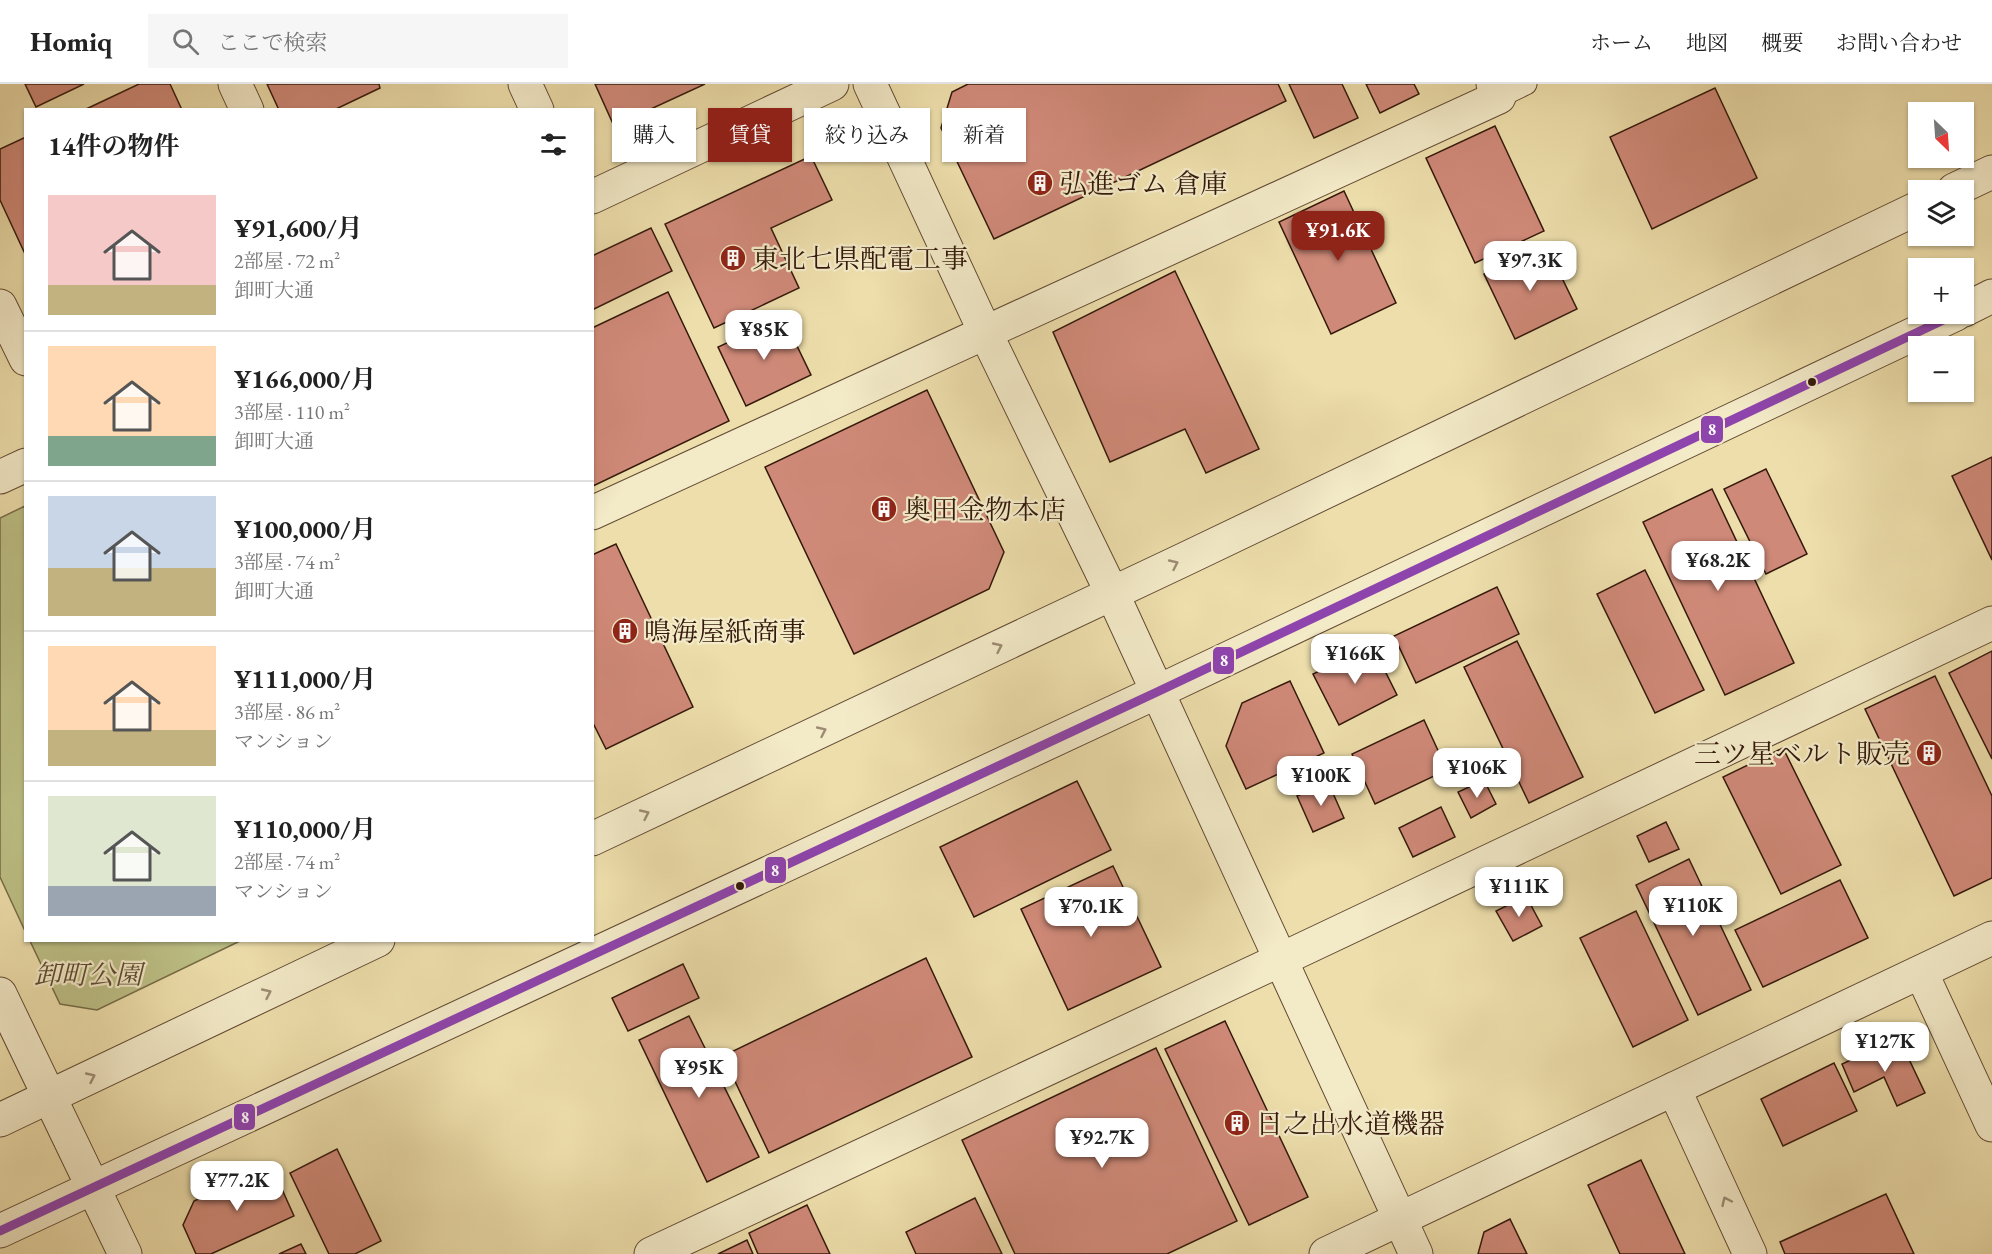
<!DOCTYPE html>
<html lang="ja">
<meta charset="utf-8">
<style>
:root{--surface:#fff;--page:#f6f6f6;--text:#222;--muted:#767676;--line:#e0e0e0;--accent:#8f2418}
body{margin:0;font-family:"EB Garamond","Noto Serif JP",serif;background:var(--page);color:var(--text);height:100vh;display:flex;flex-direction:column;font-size:22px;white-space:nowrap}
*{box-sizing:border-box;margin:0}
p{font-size:20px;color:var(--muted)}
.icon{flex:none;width:33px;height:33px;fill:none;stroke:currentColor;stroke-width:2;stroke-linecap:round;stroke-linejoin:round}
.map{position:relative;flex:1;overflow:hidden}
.sheet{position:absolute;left:24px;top:24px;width:570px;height:834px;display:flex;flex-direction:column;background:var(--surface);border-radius:0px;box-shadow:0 2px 4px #0004}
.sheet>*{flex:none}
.banner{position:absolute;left:612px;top:24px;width:570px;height:54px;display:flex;gap:12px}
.needle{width:39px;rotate:155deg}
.tools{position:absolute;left:1908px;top:18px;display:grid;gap:12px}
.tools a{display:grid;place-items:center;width:66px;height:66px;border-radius:0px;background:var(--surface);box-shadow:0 2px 4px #0004;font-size:30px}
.price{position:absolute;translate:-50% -51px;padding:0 14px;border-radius:12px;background:#fff;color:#222;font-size:20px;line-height:39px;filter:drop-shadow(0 2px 3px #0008)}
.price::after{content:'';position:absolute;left:50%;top:36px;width:18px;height:14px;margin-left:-9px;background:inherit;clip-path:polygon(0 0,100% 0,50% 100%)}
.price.active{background:var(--accent);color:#fff}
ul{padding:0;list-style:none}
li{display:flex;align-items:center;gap:18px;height:150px;padding:0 24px}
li+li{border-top:2px solid var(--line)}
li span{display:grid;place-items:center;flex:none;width:168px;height:120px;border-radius:0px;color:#555}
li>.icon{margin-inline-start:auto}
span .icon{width:72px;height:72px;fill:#fffc;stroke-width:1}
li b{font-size:26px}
h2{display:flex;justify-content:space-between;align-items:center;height:72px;padding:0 24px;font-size:26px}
.tag{padding:0 21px;border-radius:0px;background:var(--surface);box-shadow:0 2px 4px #0004;font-size:21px;line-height:54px}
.tag.active{background:var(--accent);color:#fff}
header{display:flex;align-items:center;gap:36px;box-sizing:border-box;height:84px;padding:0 30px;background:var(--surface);border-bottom:2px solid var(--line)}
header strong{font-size:28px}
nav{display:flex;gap:33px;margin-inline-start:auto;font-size:21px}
.search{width:420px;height:54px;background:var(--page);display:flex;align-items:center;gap:15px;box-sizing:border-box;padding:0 21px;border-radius:0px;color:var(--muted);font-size:22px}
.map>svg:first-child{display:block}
</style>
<header>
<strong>Homiq</strong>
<div class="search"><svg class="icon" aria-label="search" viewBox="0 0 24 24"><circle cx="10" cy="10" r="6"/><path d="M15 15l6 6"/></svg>ここで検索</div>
<nav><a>ホーム</a><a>地図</a><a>概要</a><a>お問い合わせ</a></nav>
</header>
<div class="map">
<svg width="1992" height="1170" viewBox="0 0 1992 1170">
<rect width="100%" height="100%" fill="#eddeab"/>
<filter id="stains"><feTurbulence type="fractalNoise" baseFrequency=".00333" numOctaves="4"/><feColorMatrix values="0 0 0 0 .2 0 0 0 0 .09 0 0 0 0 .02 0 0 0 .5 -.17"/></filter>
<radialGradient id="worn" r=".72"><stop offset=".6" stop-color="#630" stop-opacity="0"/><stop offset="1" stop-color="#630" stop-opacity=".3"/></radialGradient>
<g fill="#bdc086" stroke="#786c48" stroke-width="1.5">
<path d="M 25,422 L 25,847 L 0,793 L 0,434 Z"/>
<path d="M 30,857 L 240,857 L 97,926 L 60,920 Z"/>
</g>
<g fill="#cf8978" stroke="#34190b" stroke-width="1.5">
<path d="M 25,0 L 84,0 L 36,23 Z"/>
<path d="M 139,0 L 170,0 L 182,26 L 84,26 Z"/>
<path d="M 267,0 L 379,0 L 380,4 L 334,26 L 279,26 Z"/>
<path d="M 595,0 L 705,0 L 614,42 Z"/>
<path d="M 968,0 L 1278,0 L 1286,17 L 994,155 L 941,44 L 952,8 Z"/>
<path d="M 1289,0 L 1342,0 L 1358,34 L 1314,54 Z"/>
<path d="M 1366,0 L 1414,0 L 1419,10 L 1380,29 Z"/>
<path d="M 1715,4 L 1757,94 L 1652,145 L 1610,53 Z"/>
<path d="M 1495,42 L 1544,147 L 1475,179 L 1426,74 Z"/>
<path d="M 26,53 L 26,172 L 0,116 L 0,65 Z"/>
<path d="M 811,72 L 832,116 L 771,144 L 799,204 L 714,244 L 665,140 Z"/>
<path d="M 1344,107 L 1396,219 L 1331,250 L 1279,138 Z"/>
<path d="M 651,144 L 672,187 L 592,226 L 592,172 Z"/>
<path d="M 1546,161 L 1577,225 L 1515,255 L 1484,190 Z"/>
<path d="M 1175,187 L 1259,365 L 1206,389 L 1185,345 L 1110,378 L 1053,248 Z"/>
<path d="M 668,208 L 729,337 L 593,402 L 592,244 Z"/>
<path d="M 783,233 L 811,291 L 746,322 L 718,263 Z"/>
<path d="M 927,306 L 1004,468 L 989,505 L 854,570 L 765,383 Z"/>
<path d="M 1992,373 L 1992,476 L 1952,392 Z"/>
<path d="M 1766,385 L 1807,470 L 1766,490 L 1724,405 Z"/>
<path d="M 1712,405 L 1794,579 L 1725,611 L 1643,438 Z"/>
<path d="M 616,460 L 693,623 L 606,665 L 592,637 L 592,471 Z"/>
<path d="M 1645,486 L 1704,606 L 1655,629 L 1597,510 Z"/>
<path d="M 1497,503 L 1519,550 L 1416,599 L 1394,552 Z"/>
<path d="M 1517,557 L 1583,693 L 1529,719 L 1464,583 Z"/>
<path d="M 1372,561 L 1397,611 L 1339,641 L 1313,590 Z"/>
<path d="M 1992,567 L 1992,675 L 1949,589 Z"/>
<path d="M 1935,592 L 1992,712 L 1992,794 L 1954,812 L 1865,625 Z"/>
<path d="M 1290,597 L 1324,669 L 1246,705 L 1226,662 L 1242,619 Z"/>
<path d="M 1424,636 L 1447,686 L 1375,720 L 1352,670 Z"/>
<path d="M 1783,664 L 1841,781 L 1781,810 L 1723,693 Z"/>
<path d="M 1484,696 L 1496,720 L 1471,734 L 1458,708 Z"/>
<path d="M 1077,697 L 1111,766 L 974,833 L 940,763 Z"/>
<path d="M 1328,698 L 1344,734 L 1313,748 L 1297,712 Z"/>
<path d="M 1441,723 L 1455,753 L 1413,773 L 1399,744 Z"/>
<path d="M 1666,738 L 1679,765 L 1649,778 L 1637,752 Z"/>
<path d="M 1689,775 L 1751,906 L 1698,931 L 1636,801 Z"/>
<path d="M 1113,782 L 1161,883 L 1068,926 L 1021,825 Z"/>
<path d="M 1840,796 L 1868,854 L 1763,903 L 1735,846 Z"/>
<path d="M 1526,812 L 1542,842 L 1513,857 L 1496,827 Z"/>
<path d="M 1636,827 L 1688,936 L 1633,963 L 1580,854 Z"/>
<path d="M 926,874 L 972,973 L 769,1069 L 723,972 Z"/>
<path d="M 683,880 L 699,914 L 628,947 L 612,914 Z"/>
<path d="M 689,932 L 759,1073 L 707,1098 L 639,956 Z"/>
<path d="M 1225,937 L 1308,1113 L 1249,1141 L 1165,965 Z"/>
<path d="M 1880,962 L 1907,971 L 1925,1009 L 1897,1022 L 1884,993 L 1854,1008 L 1842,980 Z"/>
<path d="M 1156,964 L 1237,1137 L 1167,1170 L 1015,1170 L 962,1056 Z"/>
<path d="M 1834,979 L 1857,1027 L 1783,1062 L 1761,1015 Z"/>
<path d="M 337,1065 L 381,1157 L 355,1170 L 329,1170 L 290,1089 Z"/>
<path d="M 1641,1076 L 1685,1170 L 1620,1170 L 1588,1101 Z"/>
<path d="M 271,1081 L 294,1132 L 211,1170 L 196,1170 L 183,1141 L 194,1117 Z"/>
<path d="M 1886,1110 L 1914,1170 L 1785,1170 L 1780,1158 Z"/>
<path d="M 975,1114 L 1002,1170 L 916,1170 L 906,1148 Z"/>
<path d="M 807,1121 L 830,1170 L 758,1170 L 749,1149 Z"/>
<path d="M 1510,1135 L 1527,1170 L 1478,1170 L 1484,1148 Z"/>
<path d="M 747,1156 L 753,1170 L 718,1170 Z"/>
<path d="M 301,1160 L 306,1170 L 279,1170 Z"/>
</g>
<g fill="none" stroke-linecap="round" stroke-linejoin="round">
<g stroke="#624a33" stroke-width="23">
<path id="service" d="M 1499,13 L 1526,0"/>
</g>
<g stroke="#624a33" stroke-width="35">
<g id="minor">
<path d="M 235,0 L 247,26"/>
<path d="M 525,0 L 537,26"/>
<path d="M 870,0 L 986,250 L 1112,509 L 1416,1170"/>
<path d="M 0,222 L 26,275"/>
<path d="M 592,429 L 1499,13 L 1493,0"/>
<path d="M 1921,888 L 1992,1041"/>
<path d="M 0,910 L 125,1170"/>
<path d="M 1674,1005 L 1750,1170"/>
<path d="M 651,1170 L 1280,876 L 1992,539"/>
<path d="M 1326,1170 L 1992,854"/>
</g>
</g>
<g stroke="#624a33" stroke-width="35">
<g id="tertiary">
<path d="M 1954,106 L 1992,88"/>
<path d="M 592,113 L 832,0"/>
<path d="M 1964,226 L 1992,212"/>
<path d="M 0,393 L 26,381"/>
<path d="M 592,755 L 1183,476 L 1918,124"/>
<path d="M 0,1036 L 378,856"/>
<path d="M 0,1147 L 1157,608 L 1956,230"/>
</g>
</g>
<use href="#service" stroke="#f3eac8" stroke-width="21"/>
<use href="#minor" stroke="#f3eac8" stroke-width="33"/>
<use href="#tertiary" stroke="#f3eac8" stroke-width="33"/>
<g stroke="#f3eac8" stroke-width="14">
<path id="bus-1" d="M 0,1147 L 1157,608 L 1956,230"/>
</g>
<use href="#bus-1" stroke="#8e44ad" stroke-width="9"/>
</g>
<defs><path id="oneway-chevron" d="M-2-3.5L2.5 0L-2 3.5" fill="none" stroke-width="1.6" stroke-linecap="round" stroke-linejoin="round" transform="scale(1.5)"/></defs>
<g stroke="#9d8c73">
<use href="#oneway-chevron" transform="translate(1174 480) rotate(-25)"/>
<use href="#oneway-chevron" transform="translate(998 563) rotate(-25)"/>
<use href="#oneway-chevron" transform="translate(822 647) rotate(-25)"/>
<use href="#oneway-chevron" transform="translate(645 730) rotate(-25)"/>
<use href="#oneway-chevron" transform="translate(267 909) rotate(-25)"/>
<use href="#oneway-chevron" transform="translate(91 993) rotate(-25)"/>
<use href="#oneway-chevron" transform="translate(1726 1117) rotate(-115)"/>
</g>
<defs>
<g id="building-disc" transform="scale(1.35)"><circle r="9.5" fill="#8f2418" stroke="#f3eac8"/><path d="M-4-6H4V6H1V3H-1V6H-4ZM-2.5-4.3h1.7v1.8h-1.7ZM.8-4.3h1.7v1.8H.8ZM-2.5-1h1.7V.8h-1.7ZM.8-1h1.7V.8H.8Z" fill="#fff"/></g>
</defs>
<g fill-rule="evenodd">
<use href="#building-disc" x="1040" y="99"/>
<use href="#building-disc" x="733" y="174"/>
<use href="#building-disc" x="884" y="425"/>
<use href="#building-disc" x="625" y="547"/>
<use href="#building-disc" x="1929" y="669"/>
<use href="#building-disc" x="1237" y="1039"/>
</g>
<g fill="#34190b" stroke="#f3eac8" stroke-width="2">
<circle cx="1812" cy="298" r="5"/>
<circle cx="740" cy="802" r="5"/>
</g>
<g text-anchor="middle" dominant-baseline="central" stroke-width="4.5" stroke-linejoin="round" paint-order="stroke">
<g font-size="27" fill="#34190b" stroke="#f3eac8" text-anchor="start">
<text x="1060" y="99">弘進ゴム 倉庫</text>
<text x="752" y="174">東北七県配電工事</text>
<text x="904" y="425">奥田金物本店</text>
<text x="644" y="547">鳴海屋紙商事</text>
<text x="1910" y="669" text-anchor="end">三ツ星ベルト販売</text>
<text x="1256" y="1039">日之出水道機器</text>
</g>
<g font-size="27" font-style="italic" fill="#5d4b30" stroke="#f3eac8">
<text x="88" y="890">卸町公園</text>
</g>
</g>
<g stroke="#f3eac8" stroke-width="2">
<rect x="1700" y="331" width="24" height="29" rx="6" fill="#8e44ad"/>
<rect x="1212" y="562" width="23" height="29" rx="6" fill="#8e44ad"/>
<rect x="764" y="772" width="23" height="28" rx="6" fill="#8e44ad"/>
<rect x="233" y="1019" width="23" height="28" rx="6" fill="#8e44ad"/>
</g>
<g font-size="16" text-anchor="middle" font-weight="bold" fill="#fff">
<text x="1712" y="351">8</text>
<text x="1224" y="582">8</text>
<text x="775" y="792">8</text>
<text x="245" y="1039">8</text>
</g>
<rect width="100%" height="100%" filter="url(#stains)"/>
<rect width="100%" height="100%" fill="url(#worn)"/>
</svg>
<div class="tools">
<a><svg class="needle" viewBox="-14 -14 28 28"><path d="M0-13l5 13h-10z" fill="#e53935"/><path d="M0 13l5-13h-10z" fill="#767676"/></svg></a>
<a><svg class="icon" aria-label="layers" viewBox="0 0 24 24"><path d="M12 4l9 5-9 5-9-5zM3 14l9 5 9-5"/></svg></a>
<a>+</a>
<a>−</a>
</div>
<b class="price active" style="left:1338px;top:178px">¥91.6K</b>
<b class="price" style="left:1530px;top:208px">¥97.3K</b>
<b class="price" style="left:764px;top:277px">¥85K</b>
<b class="price" style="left:1718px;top:508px">¥68.2K</b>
<b class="price" style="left:1355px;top:601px">¥166K</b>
<b class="price" style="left:1477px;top:715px">¥106K</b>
<b class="price" style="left:1321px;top:723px">¥100K</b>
<b class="price" style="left:1519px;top:834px">¥111K</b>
<b class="price" style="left:1693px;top:853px">¥110K</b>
<b class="price" style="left:1091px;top:854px">¥70.1K</b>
<b class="price" style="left:1885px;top:989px">¥127K</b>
<b class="price" style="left:699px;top:1015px">¥95K</b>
<b class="price" style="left:1102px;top:1085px">¥92.7K</b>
<b class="price" style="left:237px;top:1128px">¥77.2K</b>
<div class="banner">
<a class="tag">購入</a>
<a class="tag active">賃貸</a>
<a class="tag">絞り込み</a>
<a class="tag">新着</a>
</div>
<section class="sheet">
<h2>14件の物件<svg class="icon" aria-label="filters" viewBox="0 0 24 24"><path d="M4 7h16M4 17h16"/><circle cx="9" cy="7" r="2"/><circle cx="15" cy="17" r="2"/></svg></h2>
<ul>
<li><span style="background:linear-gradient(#f6c9c9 75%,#c2b280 0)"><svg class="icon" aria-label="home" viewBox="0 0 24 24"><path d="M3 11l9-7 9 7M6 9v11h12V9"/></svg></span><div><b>¥91,600/月</b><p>2部屋 · 72 m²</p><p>卸町大通</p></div></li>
<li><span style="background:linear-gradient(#ffd9b3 75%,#7fa58c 0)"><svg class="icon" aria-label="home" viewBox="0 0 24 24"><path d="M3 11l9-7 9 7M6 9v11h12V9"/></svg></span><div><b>¥166,000/月</b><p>3部屋 · 110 m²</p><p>卸町大通</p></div></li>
<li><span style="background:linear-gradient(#c9d6e8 60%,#c2b280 0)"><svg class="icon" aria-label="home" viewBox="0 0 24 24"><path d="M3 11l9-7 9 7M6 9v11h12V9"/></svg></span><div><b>¥100,000/月</b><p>3部屋 · 74 m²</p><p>卸町大通</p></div></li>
<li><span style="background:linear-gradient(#ffd9b3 70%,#c2b280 0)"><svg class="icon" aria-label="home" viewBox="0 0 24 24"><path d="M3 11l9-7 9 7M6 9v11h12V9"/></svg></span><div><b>¥111,000/月</b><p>3部屋 · 86 m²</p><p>マンション</p></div></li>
<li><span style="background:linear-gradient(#dfe7d0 75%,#9aa5b1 0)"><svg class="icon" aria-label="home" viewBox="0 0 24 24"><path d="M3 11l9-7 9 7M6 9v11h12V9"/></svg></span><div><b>¥110,000/月</b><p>2部屋 · 74 m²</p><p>マンション</p></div></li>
</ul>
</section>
</div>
